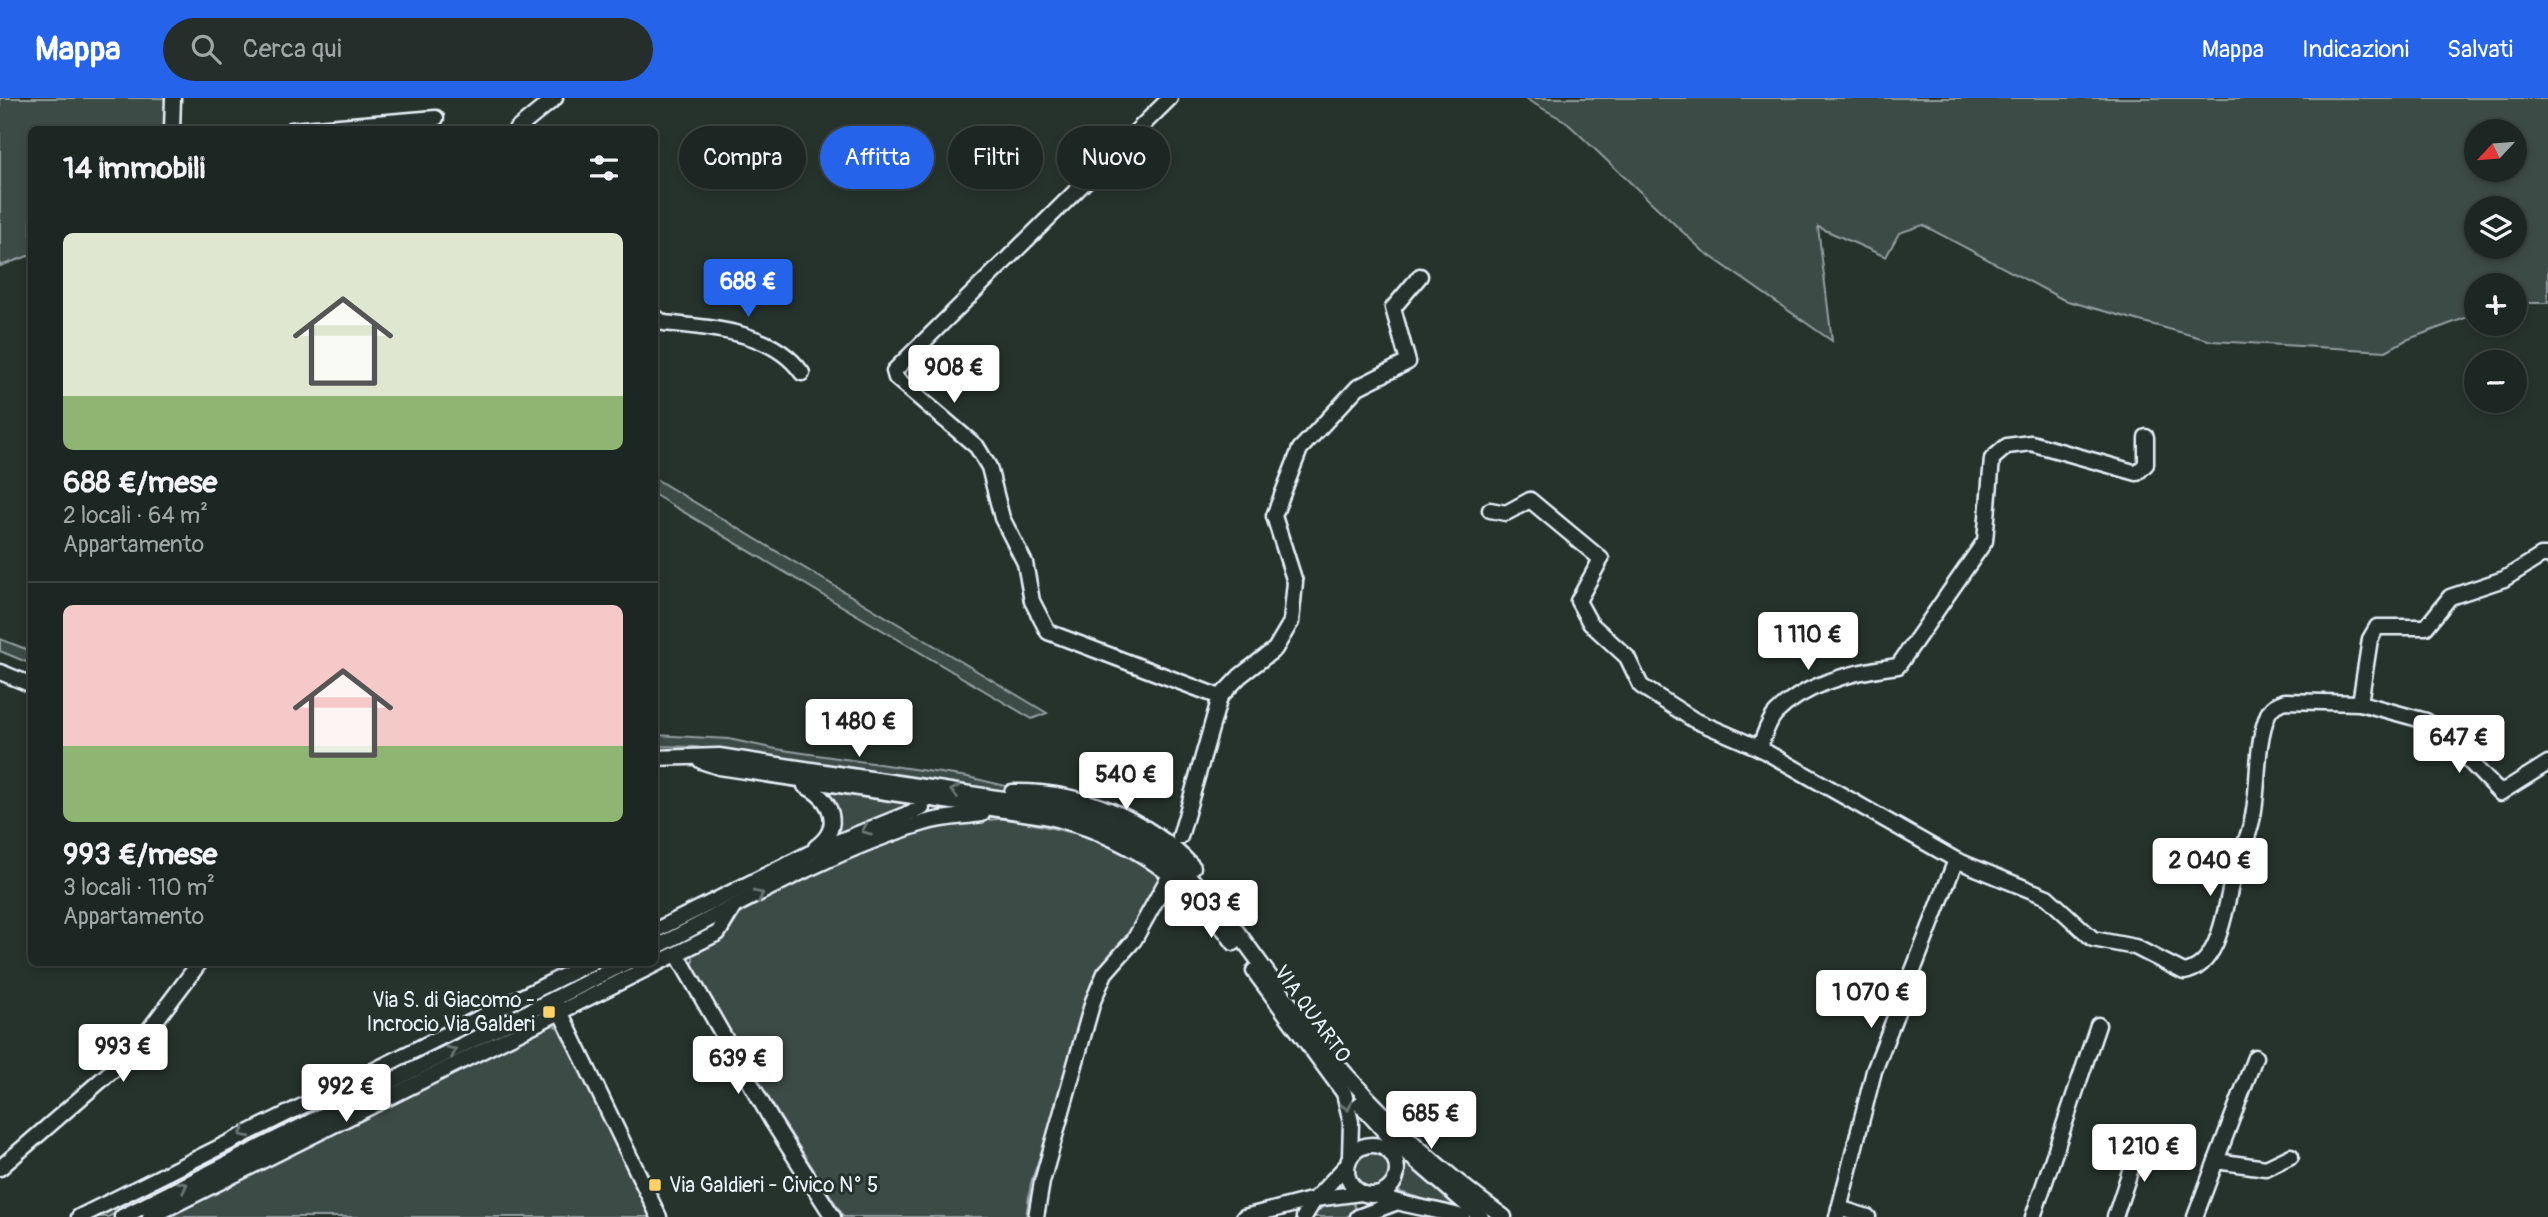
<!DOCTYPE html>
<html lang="it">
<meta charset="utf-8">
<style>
:root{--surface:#1c2622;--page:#252e2a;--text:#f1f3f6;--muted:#a0a5a5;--line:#3a4340;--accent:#2563eb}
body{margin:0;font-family:Pangolin,sans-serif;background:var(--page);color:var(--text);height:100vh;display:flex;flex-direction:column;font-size:26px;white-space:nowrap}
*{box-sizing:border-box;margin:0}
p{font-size:23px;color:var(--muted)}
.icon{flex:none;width:38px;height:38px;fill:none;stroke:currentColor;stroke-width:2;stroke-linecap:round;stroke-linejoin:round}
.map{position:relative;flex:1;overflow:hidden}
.panel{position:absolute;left:28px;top:28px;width:630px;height:840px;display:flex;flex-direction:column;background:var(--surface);border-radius:10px;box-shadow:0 4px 10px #0003,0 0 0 2px var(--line)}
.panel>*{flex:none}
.hud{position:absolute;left:679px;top:28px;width:665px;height:63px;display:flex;gap:14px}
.needle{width:46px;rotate:244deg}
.controls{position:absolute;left:2464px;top:21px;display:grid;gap:14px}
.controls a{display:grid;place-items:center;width:63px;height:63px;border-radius:50%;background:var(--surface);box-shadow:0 4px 10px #0003,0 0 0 2px var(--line);font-size:35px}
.price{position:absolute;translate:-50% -60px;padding:0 16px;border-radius:7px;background:#fff;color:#222;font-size:23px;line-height:46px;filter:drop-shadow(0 2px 4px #0008)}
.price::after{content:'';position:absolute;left:50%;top:42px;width:21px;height:16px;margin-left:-10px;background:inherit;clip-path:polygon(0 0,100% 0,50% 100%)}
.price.current{background:var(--accent);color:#fff}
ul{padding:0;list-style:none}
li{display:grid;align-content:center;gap:14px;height:371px;padding:0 35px}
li+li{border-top:2px solid var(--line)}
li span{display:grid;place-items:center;height:217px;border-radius:10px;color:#555}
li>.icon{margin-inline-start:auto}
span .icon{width:126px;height:126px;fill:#fffc;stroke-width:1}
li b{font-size:30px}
h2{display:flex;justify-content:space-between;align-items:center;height:84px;padding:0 35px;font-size:30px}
.tag{padding:0 24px;border-radius:32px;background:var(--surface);box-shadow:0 4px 10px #0003,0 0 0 2px var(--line);font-size:24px;line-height:63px}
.tag.current{background:var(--accent);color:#fff}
header{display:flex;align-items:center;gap:42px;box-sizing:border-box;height:98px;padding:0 35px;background:var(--accent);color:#fff}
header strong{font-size:33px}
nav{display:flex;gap:38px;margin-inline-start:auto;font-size:24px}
.search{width:490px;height:63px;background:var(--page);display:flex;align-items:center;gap:18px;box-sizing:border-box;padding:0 24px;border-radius:38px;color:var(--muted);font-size:26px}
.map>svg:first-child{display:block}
</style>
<header>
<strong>Mappa</strong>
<div class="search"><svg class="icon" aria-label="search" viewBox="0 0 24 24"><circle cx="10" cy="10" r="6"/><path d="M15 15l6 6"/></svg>Cerca qui</div>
<nav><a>Mappa</a><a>Indicazioni</a><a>Salvati</a></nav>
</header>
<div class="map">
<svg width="2548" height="1119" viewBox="0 0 2548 1119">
<rect width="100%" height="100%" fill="#26332d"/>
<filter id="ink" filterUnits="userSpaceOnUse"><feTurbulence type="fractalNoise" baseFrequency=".0143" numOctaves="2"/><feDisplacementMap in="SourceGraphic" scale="14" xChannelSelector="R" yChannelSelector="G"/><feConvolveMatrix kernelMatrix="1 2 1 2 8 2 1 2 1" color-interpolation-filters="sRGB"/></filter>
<g filter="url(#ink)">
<g fill="#3e4b47" stroke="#939ea0" stroke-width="2" fill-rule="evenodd">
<path d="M 0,0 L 169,0 L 168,31 L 32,32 L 31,157 L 0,168 Z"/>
<path d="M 1524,0 L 2548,0 L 2548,205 L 2515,205 L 2515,187 L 2476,187 L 2476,216 L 2406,242 L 2386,253 L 2212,243 L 2064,202 L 1923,127 L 1899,135 L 1886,159 L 1818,129 L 1832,243 L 1703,153 L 1565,23 ZM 2476,33 L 2515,33 L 2515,72 L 2476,72 ZM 2476,110 L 2515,110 L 2515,149 L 2476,149 Z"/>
<path d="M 654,380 L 1047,615 L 1032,621 L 655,397 Z"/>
<path d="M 0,541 L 31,553 L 31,566 L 0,553 Z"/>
<path d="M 655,637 L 729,641 L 776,651 L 968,679 L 1010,689 L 1010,697 L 695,649 L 655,648 Z"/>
<path d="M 830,693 L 921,705 L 833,739 Z"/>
<path d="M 1008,720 L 1099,741 L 1163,776 L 1130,839 L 1091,885 L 1064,985 L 1031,1085 L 1026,1119 L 844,1119 L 757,983 L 693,871 L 693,854 L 727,836 L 745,809 L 812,775 L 895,742 L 950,726 Z"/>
<path d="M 530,906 L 108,1119 L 93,1119 L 486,921 Z"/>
<path d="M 551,926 L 560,931 L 650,1119 L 166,1119 Z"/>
<circle cx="1371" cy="1072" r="20"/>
<path d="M 1402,1059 L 1466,1115 L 1397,1093 L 1403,1078 Z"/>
<path d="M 1353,1104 L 1356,1113 L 1346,1119 L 1312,1119 C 1323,1105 1336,1104 1353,1104 Z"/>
</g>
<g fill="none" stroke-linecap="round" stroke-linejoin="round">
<g stroke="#e8f1f8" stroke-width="19">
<g id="minor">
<path d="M 1170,0 L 894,273 L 896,280 L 977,349 L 989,369 L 1002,420 L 1025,465 L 1032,503 L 1048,534 L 1220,599"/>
<path d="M 172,32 L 173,0"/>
<path d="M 291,32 L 436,20"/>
<path d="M 516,32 L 555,0"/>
<path d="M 654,218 L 664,225 C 711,230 773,233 802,275"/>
<path d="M 1490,412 L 1506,415 L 1530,402 L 1601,461 L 1578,503 L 1590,525 L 1627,559 L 1641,588 L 1694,622 L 1759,650 C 1764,639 1768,623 1776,615 C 1807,584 1856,573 1898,568 L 1985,443 L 1992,361 L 2007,348 L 2031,345 L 2137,375 L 2146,366 L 2146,339"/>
<path d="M 0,574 L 32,587"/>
<path d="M 2360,605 L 2370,541 L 2377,529 L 2426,529 L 2450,499 L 2504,481 L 2541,458 L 2548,458"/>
<path d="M 1759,650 L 1956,762 L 2047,799 L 2093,841 L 2135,849 L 2184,874 C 2221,868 2225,808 2233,779 C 2240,757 2251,735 2254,712 C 2259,681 2256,645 2268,616 C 2272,608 2277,606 2285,603 L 2360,605 L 2426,623 L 2445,638 L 2500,695 L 2548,665"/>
<path d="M 654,660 L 719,658 L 1044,707 C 1200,736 1236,845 1326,953 C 1379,1017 1437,1071 1504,1119"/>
<path d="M 701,663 L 719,669 L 1044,718 C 1123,735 1188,779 1234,845"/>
<path d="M 805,688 C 831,700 844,729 816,749"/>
<path d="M 1012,694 C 1079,692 1147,720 1193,769"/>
<path d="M 1180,739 L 1220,599 L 1240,578 L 1275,551 L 1291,524 L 1295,484 L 1274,418 L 1300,351 L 1358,289 L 1408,264 L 1393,210 L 1420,178"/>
<path d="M 654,833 L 810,755 L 922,710"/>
<path d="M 654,850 C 742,805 829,754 924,725 C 943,719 962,719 982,716"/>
<path d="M 677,856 L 772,1023 L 833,1119"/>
<path d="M 1254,873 L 1344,995 L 1351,1024 L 1350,1059"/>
<path d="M 557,907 L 659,1119"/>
<path d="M 1360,1006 L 1394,1044 L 1481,1119"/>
<circle cx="1372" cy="1072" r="25"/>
<path d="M 2216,1063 L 2255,959"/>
<path d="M 0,1070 L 114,971 L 145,937 L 200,864"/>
<path d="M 1378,1097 C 1404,1109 1434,1110 1462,1119"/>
<path d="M 1839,1110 L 1868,1119"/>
<path d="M 79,1119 L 592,864"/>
<path d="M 122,1119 L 627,864"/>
<path d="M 150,1119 L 718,835 L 733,810"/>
<path d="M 1036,1119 L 1042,1084 L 1093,903 L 1105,875 L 1134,842 L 1166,784"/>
<path d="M 1244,1119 L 1315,1101 L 1361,1095"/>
<path d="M 1304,1119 L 1315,1101 L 1347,1067"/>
<path d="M 1358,1119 L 1395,1105"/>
<path d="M 1837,1119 L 1874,973 L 1956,762"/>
<path d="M 2033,1119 L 2098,927"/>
<path d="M 2115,1119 L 2140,1043"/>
<path d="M 2195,1119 L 2216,1063 L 2266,1070 L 2291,1058"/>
</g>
</g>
<use href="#minor" stroke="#26332d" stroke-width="14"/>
</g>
<defs><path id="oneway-chevron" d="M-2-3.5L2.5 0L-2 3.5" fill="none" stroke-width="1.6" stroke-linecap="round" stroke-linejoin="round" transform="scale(1.75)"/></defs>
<g stroke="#6a7674">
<use href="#oneway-chevron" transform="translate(955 693) rotate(-171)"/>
<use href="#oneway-chevron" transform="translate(866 732) rotate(157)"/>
<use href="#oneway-chevron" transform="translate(759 797) rotate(-27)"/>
<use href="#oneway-chevron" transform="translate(452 953) rotate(-27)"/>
<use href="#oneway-chevron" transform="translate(1347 1008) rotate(74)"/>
<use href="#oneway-chevron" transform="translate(244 1035) rotate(154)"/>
<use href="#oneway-chevron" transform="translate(183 1088) rotate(-27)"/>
</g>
</g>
<g fill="#ffd166" stroke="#26332d" stroke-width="2.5">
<rect x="542" y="907" width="14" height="14" rx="3.5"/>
<rect x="648" y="1080" width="14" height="14" rx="3.5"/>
</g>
<g text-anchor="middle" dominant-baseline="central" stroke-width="6" stroke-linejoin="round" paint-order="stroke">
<g font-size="21" fill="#e8f1f8" stroke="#26332d" text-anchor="end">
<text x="535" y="902">Via S. di Giacomo -<tspan x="535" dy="24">Incrocio Via Galderi</tspan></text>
<text x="669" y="1087" text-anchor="start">Via Galdieri - Civico N° 5</text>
</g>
<g font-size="21" fill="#e8f1f8" stroke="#26332d">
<text transform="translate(1312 916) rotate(54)">VIA QUARTO</text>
</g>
</g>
</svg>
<div class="controls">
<a><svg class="needle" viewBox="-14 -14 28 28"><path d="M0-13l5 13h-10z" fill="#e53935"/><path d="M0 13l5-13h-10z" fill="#a0a5a5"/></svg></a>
<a><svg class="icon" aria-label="layers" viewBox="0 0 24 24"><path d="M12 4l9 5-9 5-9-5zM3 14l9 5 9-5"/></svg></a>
<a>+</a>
<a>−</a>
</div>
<b class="price current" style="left:748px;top:221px">688 €</b>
<b class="price" style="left:954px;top:307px">908 €</b>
<b class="price" style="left:1808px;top:574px">1 110 €</b>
<b class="price" style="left:859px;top:661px">1 480 €</b>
<b class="price" style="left:2459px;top:677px">647 €</b>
<b class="price" style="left:1126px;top:714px">540 €</b>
<b class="price" style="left:2210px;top:800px">2 040 €</b>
<b class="price" style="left:1211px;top:842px">903 €</b>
<b class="price" style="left:1871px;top:932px">1 070 €</b>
<b class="price" style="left:123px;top:986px">993 €</b>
<b class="price" style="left:738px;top:998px">639 €</b>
<b class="price" style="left:346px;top:1026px">992 €</b>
<b class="price" style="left:1431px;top:1053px">685 €</b>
<b class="price" style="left:2144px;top:1086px">1 210 €</b>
<div class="hud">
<a class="tag">Compra</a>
<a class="tag current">Affitta</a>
<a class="tag">Filtri</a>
<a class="tag">Nuovo</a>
</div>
<section class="panel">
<h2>14 immobili<svg class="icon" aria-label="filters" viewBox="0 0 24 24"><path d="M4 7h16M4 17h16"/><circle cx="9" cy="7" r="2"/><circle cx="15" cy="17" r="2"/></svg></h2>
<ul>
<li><span style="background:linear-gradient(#dfe7d0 75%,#8fb573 0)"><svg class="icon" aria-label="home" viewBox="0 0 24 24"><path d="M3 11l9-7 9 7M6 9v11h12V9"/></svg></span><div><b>688 €/mese</b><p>2 locali · 64 m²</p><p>Appartamento</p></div></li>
<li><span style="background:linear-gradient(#f6c9c9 65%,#8fb573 0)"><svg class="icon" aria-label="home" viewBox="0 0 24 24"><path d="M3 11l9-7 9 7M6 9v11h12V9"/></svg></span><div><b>993 €/mese</b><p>3 locali · 110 m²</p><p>Appartamento</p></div></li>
</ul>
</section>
</div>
